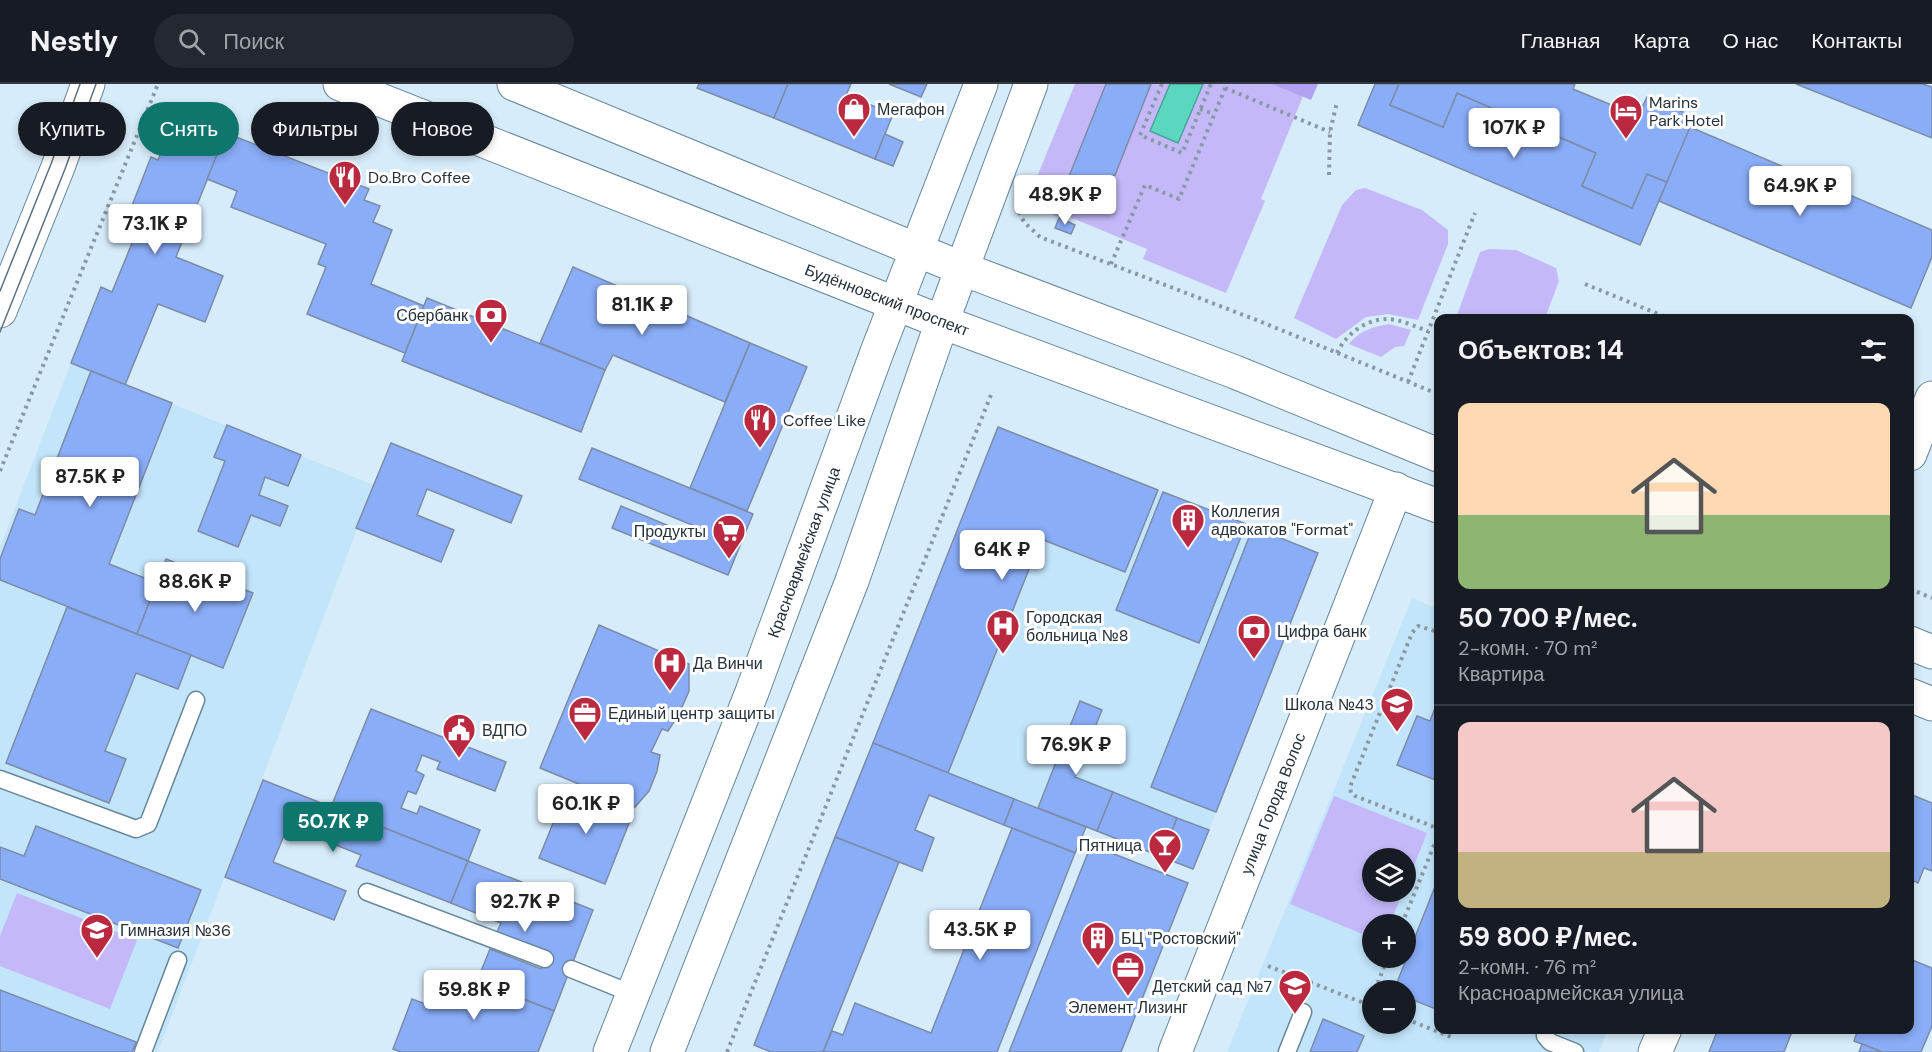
<!DOCTYPE html>
<html lang="ru">
<meta charset="utf-8">
<style>
:root{--surface:#171b24;--page:#242831;--text:#f1f3f6;--muted:#9ea1a6;--line:#363941;--accent:#0f766e}
body{margin:0;font-family:"DM Sans",sans-serif;background:var(--page);color:var(--text);height:100vh;display:flex;flex-direction:column;font-size:22px;white-space:nowrap}
*{box-sizing:border-box;margin:0}
p{font-size:20px;color:var(--muted)}
.icon{flex:none;width:33px;height:33px;fill:none;stroke:currentColor;stroke-width:2;stroke-linecap:round;stroke-linejoin:round}
.map{position:relative;flex:1;overflow:hidden}
.sheet{position:absolute;left:1434px;top:230px;width:480px;height:720px;display:flex;flex-direction:column;background:var(--surface);border-radius:12px;box-shadow:0 3px 9px #0003}
.sheet>*{flex:none}
.top-card{position:absolute;left:18px;top:18px;width:570px;height:54px;display:flex;gap:12px}
.controls{position:absolute;left:1362px;top:764px;display:grid;gap:12px}
.controls a{display:grid;place-items:center;width:54px;height:54px;border-radius:50%;background:var(--surface);box-shadow:0 3px 9px #0003;font-size:30px}
.price{position:absolute;translate:-50% -51px;padding:0 14px;border-radius:6px;background:#fff;color:#222;font-size:20px;line-height:39px;filter:drop-shadow(0 2px 3px #0008)}
.price::after{content:'';position:absolute;left:50%;top:36px;width:18px;height:14px;margin-left:-9px;background:inherit;clip-path:polygon(0 0,100% 0,50% 100%)}
.price.on{background:var(--accent);color:#fff}
ul{padding:0;list-style:none}
li{display:grid;align-content:center;gap:12px;height:318px;padding:0 24px}
li+li{border-top:2px solid var(--line)}
li span{display:grid;place-items:center;height:186px;border-radius:12px;color:#555}
li>.icon{margin-inline-start:auto}
span .icon{width:108px;height:108px;fill:#fffc;stroke-width:1}
li b{font-size:26px}
h2{display:flex;justify-content:space-between;align-items:center;height:72px;padding:0 24px;font-size:26px}
.chip{padding:0 21px;border-radius:27px;background:var(--surface);box-shadow:0 3px 9px #0003;font-size:21px;line-height:54px}
.chip.on{background:var(--accent);color:#fff}
header{display:flex;align-items:center;gap:36px;box-sizing:border-box;height:84px;padding:0 30px;background:var(--surface);border-bottom:2px solid var(--line)}
header strong{font-size:28px}
nav{display:flex;gap:33px;margin-inline-start:auto;font-size:21px}
.search{width:420px;height:54px;background:var(--page);display:flex;align-items:center;gap:15px;box-sizing:border-box;padding:0 21px;border-radius:33px;color:var(--muted);font-size:22px}
.map>svg:first-child{display:block}
</style>
<header>
<strong>Nestly</strong>
<div class="search"><svg class="icon" aria-label="search" viewBox="0 0 24 24"><circle cx="10" cy="10" r="6"/><path d="M15 15l6 6"/></svg>Поиск</div>
<nav><a>Главная</a><a>Карта</a><a>О нас</a><a>Контакты</a></nav>
</header>
<div class="map">
<svg width="1932" height="968" viewBox="0 0 1932 968">
<rect width="100%" height="100%" fill="#d7ecfa"/>
<g fill="#c3e5fa" fill-rule="evenodd">
<path d="M 71,279 L 374,401 L 158,968 L 0,968 L 0,463 Z"/>
<path d="M 998,343 L 1318,469 L 1209,746 L 1075,693 L 1102,626 L 1080,617 L 1038,724 L 873,659 Z"/>
<path d="M 1412,514 L 1438,525 L 1438,945 L 1608,945 L 1599,968 L 1227,968 ZM 1372,774 L 1406,774 L 1406,807 L 1372,807 ZM 1372,840 L 1406,840 L 1406,873 L 1372,873 ZM 1372,906 L 1406,906 L 1406,939 L 1372,939 Z"/>
</g>
<g fill="#c4b8f9">
<path d="M 1075,0 L 1308,0 L 1261,115 L 1265,117 L 1226,209 L 1143,175 L 1147,165 L 1060,129 L 1058,133 L 1027,120 L 1028,115 Z"/>
<path d="M 1365,104 L 1422,126 L 1448,146 L 1448,160 L 1418,236 L 1388,230 L 1366,233 L 1336,255 L 1294,234 L 1342,121 L 1356,106 Z"/>
<path d="M 1489,165 L 1516,166 L 1556,184 L 1559,197 L 1545,234 L 1456,234 L 1480,168 Z"/>
<path d="M 1389,240 L 1411,246 L 1404,262 L 1395,263 L 1381,273 L 1349,260 C 1360,246 1373,243 1389,240 Z"/>
<path d="M 1334,712 L 1427,749 L 1406,802 L 1406,774 L 1372,774 L 1372,807 L 1403,807 L 1390,840 L 1372,840 L 1372,854 L 1290,820 Z"/>
<path d="M 17,809 L 137,856 L 110,925 L 0,882 L 0,852 Z"/>
</g>
<path fill="#b2a1f1" d="M 1272,0 L 1318,0 L 1311,16 Z"/>
<path fill="#5bd6bf" stroke="#4aa497" stroke-width="1.5" d="M 1170,0 L 1203,0 L 1178,59 L 1150,47 Z"/>
<g fill="#8aadf7" stroke="#7c8ba8" stroke-width="1.5">
<path d="M 699,0 L 788,0 L 774,34 L 697,4 Z"/>
<path d="M 788,0 L 851,0 L 846,11 L 893,30 L 875,75 L 774,34 Z"/>
<path d="M 889,0 L 927,0 L 921,13 Z"/>
<path d="M 1106,0 L 1151,0 L 1115,91 L 1066,100 Z"/>
<path d="M 1375,0 L 1399,0 L 1390,21 L 1443,43 L 1457,9 L 1596,69 L 1582,102 L 1632,124 L 1647,90 L 1667,98 L 1640,161 L 1358,41 Z"/>
<path d="M 1399,0 L 1575,0 L 1573,5 L 1638,32 L 1647,13 L 1695,33 L 1667,98 L 1647,90 L 1632,124 L 1582,102 L 1596,69 L 1457,9 L 1443,43 L 1390,21 Z"/>
<path d="M 1796,0 L 1923,0 L 1932,3 L 1932,54 Z"/>
<path d="M 177,30 L 226,49 L 176,173 L 223,192 L 205,238 L 158,220 L 125,301 L 71,279 L 101,203 L 112,208 L 137,147 L 124,142 L 151,73 L 158,76 Z"/>
<path d="M 1690,43 L 1932,146 L 1932,173 L 1911,224 L 1659,117 Z"/>
<path d="M 226,49 L 369,105 L 364,116 L 380,122 L 373,138 L 392,146 L 371,200 L 424,222 L 405,269 L 307,230 L 326,183 L 318,180 L 326,160 L 231,123 L 237,107 L 207,95 Z"/>
<path d="M 885,50 L 903,58 L 893,82 L 875,75 Z"/>
<path d="M 1059,134 L 1075,141 L 1071,150 L 1055,144 Z"/>
<path d="M 573,183 L 750,259 L 725,318 L 613,271 L 605,286 L 540,259 Z"/>
<path d="M 427,214 L 605,286 L 581,348 L 402,277 Z"/>
<path d="M 750,259 L 807,283 L 747,427 L 690,404 Z"/>
<path d="M 91,287 L 172,319 L 109,480 L 157,499 L 137,550 L 0,496 L 0,475 L 19,425 L 35,431 Z"/>
<path d="M 227,341 L 301,371 L 288,402 L 265,393 L 259,411 L 288,422 L 280,442 L 251,431 L 238,463 L 198,447 L 225,377 L 214,373 Z"/>
<path d="M 998,343 L 1158,406 L 1125,488 L 1041,455 L 948,689 L 873,659 Z"/>
<path d="M 391,359 L 522,412 L 511,439 L 427,405 L 417,431 L 454,446 L 441,478 L 356,444 Z"/>
<path d="M 592,364 L 753,430 L 728,491 L 612,444 L 621,422 L 698,454 L 702,445 L 579,395 Z"/>
<path d="M 1163,408 L 1246,440 L 1199,559 L 1116,526 Z"/>
<path d="M 1253,443 L 1318,469 L 1216,728 L 1151,703 Z"/>
<path d="M 166,475 L 253,509 L 223,584 L 137,550 Z"/>
<path d="M 67,523 L 191,571 L 178,605 L 136,589 L 105,667 L 126,675 L 109,719 L 6,679 Z"/>
<path d="M 599,541 L 689,580 L 689,607 L 679,630 L 668,647 L 662,645 L 651,668 L 660,671 L 657,687 L 649,707 L 635,723 L 540,684 Z"/>
<path d="M 1438,616 L 1438,697 L 1397,681 L 1417,632 L 1430,637 Z"/>
<path d="M 1080,617 L 1102,626 L 1075,693 L 1113,708 L 1097,747 L 1038,724 Z"/>
<path d="M 371,625 L 506,678 L 495,707 L 437,685 L 440,678 L 422,671 L 416,687 L 424,691 L 416,710 L 408,707 L 401,724 L 417,730 L 420,722 L 480,746 L 468,777 L 331,723 Z"/>
<path d="M 873,659 L 1014,715 L 1004,741 L 929,711 L 915,746 L 934,754 L 922,787 L 835,753 Z"/>
<path d="M 263,696 L 468,777 L 451,819 L 356,782 L 361,771 L 288,742 L 273,778 L 346,807 L 334,836 L 225,793 Z"/>
<path d="M 568,702 L 633,729 L 605,800 L 539,774 Z"/>
<path d="M 1113,708 L 1177,734 L 1162,773 L 1097,747 Z"/>
<path d="M 1910,710 L 1932,719 L 1932,787 L 1924,784 L 1918,799 L 1910,795 Z"/>
<path d="M 1014,715 L 1086,743 L 1075,769 L 1004,741 Z"/>
<path d="M 1177,734 L 1209,746 L 1193,785 L 1162,773 Z"/>
<path d="M 36,742 L 201,806 L 178,864 L 0,795 L 0,763 L 24,772 Z"/>
<path d="M 1012,744 L 1075,769 L 997,968 L 823,968 L 832,947 L 843,951 L 855,919 L 931,949 Z"/>
<path d="M 835,753 L 899,778 L 823,968 L 771,968 L 754,961 Z"/>
<path d="M 1091,761 L 1188,799 L 1121,968 L 1009,968 Z"/>
<path d="M 468,777 L 593,826 L 554,927 L 477,897 L 490,865 L 541,885 L 548,868 L 497,848 L 501,839 L 451,819 Z"/>
<path d="M 1438,795 L 1438,926 L 1406,913 L 1406,906 L 1394,906 Z"/>
<path d="M 1910,875 L 1932,884 L 1932,942 L 1921,968 L 1882,968 L 1854,957 L 1858,945 L 1910,945 Z"/>
<path d="M 451,887 L 554,927 L 538,968 L 401,968 L 393,965 L 412,915 L 436,924 Z"/>
<path d="M 0,906 L 136,958 L 132,968 L 0,968 Z"/>
<path d="M 1323,935 L 1364,952 L 1357,968 L 1310,968 Z"/>
<path d="M 1718,945 L 1793,945 L 1784,968 L 1709,968 Z"/>
<path d="M 1862,960 L 1882,968 L 1859,968 Z"/>
</g>
<g fill="none" stroke-linecap="round" stroke-linejoin="round">
<g stroke="#66879b" stroke-width="19">
<g id="lane">
<path d="M 0,695 L 136,745 L 148,740 L 196,616"/>
<path d="M 367,808 L 545,875"/>
<path d="M 571,885 L 633,910"/>
<path d="M 1545,945 L 1545,952 L 1550,958 L 1575,968"/>
<path d="M 143,968 L 178,876"/>
<path d="M 1287,968 L 1303,928"/>
</g>
</g>
<g stroke="#66879b" stroke-width="35">
<g id="street">
<path d="M 1910,370 L 1932,314"/>
<path id="s1" d="M 1175,968 L 1396,405"/>
<path d="M 1655,968 L 1665,945"/>
</g>
</g>
<g stroke="#66879b" stroke-width="35">
<g id="secondary">
<path d="M 340,0 L 942,238"/>
<path d="M 514,0 L 963,185"/>
<path d="M 0,227 L 58,83 L 88,0"/>
</g>
</g>
<g stroke="#66879b" stroke-width="35">
<g id="primary">
<path d="M 963,185 L 1235,288 L 1438,371"/>
<path d="M 942,238 L 1438,422"/>
<path d="M 1910,559 L 1932,568"/>
<path d="M 1910,611 L 1932,620"/>
<path id="s2" d="M 610,968 L 752,608 L 877,268 L 981,0"/>
<path d="M 667,968 L 852,497 L 942,238 L 1031,0"/>
</g>
</g>
<g stroke="#8899a5" stroke-width="4" stroke-dasharray="3 4.5" stroke-linecap="butt">
<path d="M 1162,0 L 1140,51 L 1182,69 L 1211,0"/>
<path d="M 1225,4 L 1330,48"/>
<path d="M 1200,25 L 1214,30"/>
<path d="M 1329,91 L 1330,48 L 1337,18"/>
<path d="M 1019,128 L 1024,138 L 1040,153 L 1259,237 L 1438,310"/>
<path d="M 1111,180 L 1145,101 L 1179,115 L 1227,0"/>
<path d="M 1585,200 L 1668,234"/>
<path d="M 1337,269 C 1346,250 1365,236 1386,235 C 1400,235 1416,243 1428,247"/>
<path d="M 1408,298 L 1475,129"/>
<path d="M 0,387 L 158,0"/>
<path d="M 1910,505 L 1932,514"/>
<path d="M 1402,840 L 1437,754 L 1437,747 L 1432,742 L 1355,712 L 1351,709 L 1350,703 L 1412,549 L 1418,542 L 1438,548"/>
<path d="M 1268,882 L 1369,921"/>
<path d="M 1375,906 L 1388,873"/>
<path d="M 1372,912 L 1369,921 L 1372,922"/>
<path d="M 1406,935 L 1454,954"/>
<path d="M 727,968 L 991,311"/>
</g>
<use href="#lane" stroke="#fff" stroke-width="16"/>
<use href="#street" stroke="#fff" stroke-width="33"/>
<use href="#secondary" stroke="#fff" stroke-width="33"/>
<use href="#primary" stroke="#fff" stroke-width="33"/>
<g stroke="#61717c" stroke-width="1.5">
<path d="M 0,207 L 51,80 L 80,0"/>
<path d="M 0,248 L 65,85 L 96,0"/>
</g>
</g>
<defs>
<g id="shop-pin" transform="scale(1.725)"><path d="M0 17L-7.5 6A9.5 9.5 0 1 1 7.5 6Z" fill="#ba2940" stroke="#fff"/><path d="M-5-2.5h2.3a2.7 3.5 0 0 1 5.4 0H5L5.5 6h-11ZM-1.5-2.5h3a1.5 2.3 0 0 0-3 0Z" fill="#fff"/></g>
<g id="hotel-pin" transform="scale(1.725)"><path d="M0 17L-7.5 6A9.5 9.5 0 1 1 7.5 6Z" fill="#ba2940" stroke="#fff"/><path d="M-6-4.5h1.5V1H6V5H4.5V3h-9V5H-6ZM-4 0a1.8 1.8 0 1 1 3.6 0ZM.5 0V-2.5h3Q6-2.5 6 0Z" fill="#fff"/></g>
<g id="restaurant-pin" transform="scale(1.725)"><path d="M0 17L-7.5 6A9.5 9.5 0 1 1 7.5 6Z" fill="#ba2940" stroke="#fff"/><path d="M-5-6h1v4h1v-4h1v4h1v-4h1v5L-1.5 .5V6h-2V.5L-5-1ZM5-6V6H3V1.5H1.5Q1.5-4 5-6Z" fill="#fff"/></g>
<g id="bank-pin" transform="scale(1.725)"><path d="M0 17L-7.5 6A9.5 9.5 0 1 1 7.5 6Z" fill="#ba2940" stroke="#fff"/><path d="M-6-4H6V4H-6ZM0-2.3a2.3 2.3 0 1 0 0 4.6a2.3 2.3 0 1 0 0-4.6Z" fill="#fff"/></g>
<g id="building-pin" transform="scale(1.725)"><path d="M0 17L-7.5 6A9.5 9.5 0 1 1 7.5 6Z" fill="#ba2940" stroke="#fff"/><path d="M-4-6H4V6H1V3H-1V6H-4ZM-2.5-4.3h1.7v1.8h-1.7ZM.8-4.3h1.7v1.8H.8ZM-2.5-1h1.7V.8h-1.7ZM.8-1h1.7V.8H.8Z" fill="#fff"/></g>
<g id="supermarket-pin" transform="scale(1.725)"><path d="M0 17L-7.5 6A9.5 9.5 0 1 1 7.5 6Z" fill="#ba2940" stroke="#fff"/><path d="M-6-5.5h2.5l.6 2H6L4.5 2H-2.5L-4.4-4H-6ZM-1.5 3.2a1.3 1.3 0 1 0 .1 0ZM3 3.2a1.3 1.3 0 1 0 .1 0Z" fill="#fff"/></g>
<g id="hospital-pin" transform="scale(1.725)"><path d="M0 17L-7.5 6A9.5 9.5 0 1 1 7.5 6Z" fill="#ba2940" stroke="#fff"/><path d="M-5-5h3v3.5h4V-5h3V5h-3V1.5h-4V5h-3Z" fill="#fff"/></g>
<g id="school-pin" transform="scale(1.725)"><path d="M0 17L-7.5 6A9.5 9.5 0 1 1 7.5 6Z" fill="#ba2940" stroke="#fff"/><path d="M0-5L7-2L0 1L-7-2ZM-4 1L0 2.5L4 1V4Q0 6-4 4Z" fill="#fff"/></g>
<g id="office-pin" transform="scale(1.725)"><path d="M0 17L-7.5 6A9.5 9.5 0 1 1 7.5 6Z" fill="#ba2940" stroke="#fff"/><path d="M-6-3h4V-5.5h4V-3h4V5H-6ZM-1-4.5V-3h2v-1.5ZM-6 0V1H6V0Z" fill="#fff"/></g>
<g id="civic-pin" transform="scale(1.725)"><path d="M0 17L-7.5 6A9.5 9.5 0 1 1 7.5 6Z" fill="#ba2940" stroke="#fff"/><path d="M-.6-6.5H3V-4.5H.6V-3L4-1V1h2V6H-6V1h2V-1L-.6-3ZM-1.2 2.5V6h2.4V2.5Z" fill="#fff"/></g>
<g id="bar-pin" transform="scale(1.725)"><path d="M0 17L-7.5 6A9.5 9.5 0 1 1 7.5 6Z" fill="#ba2940" stroke="#fff"/><path d="M-6-5H6L.8 .8V4.5H3.5V6h-7V4.5H-.8V.8Z" fill="#fff"/></g>
</defs>
<g fill-rule="evenodd">
<use href="#shop-pin" x="854" y="25"/>
<use href="#hotel-pin" x="1626" y="27"/>
<use href="#restaurant-pin" x="345" y="93"/>
<use href="#bank-pin" x="491" y="231"/>
<use href="#restaurant-pin" x="760" y="336"/>
<use href="#building-pin" x="1188" y="436"/>
<use href="#supermarket-pin" x="729" y="447"/>
<use href="#hospital-pin" x="1003" y="542"/>
<use href="#bank-pin" x="1254" y="547"/>
<use href="#hospital-pin" x="670" y="579"/>
<use href="#school-pin" x="1397" y="620"/>
<use href="#office-pin" x="585" y="629"/>
<use href="#civic-pin" x="459" y="646"/>
<use href="#bar-pin" x="1165" y="761"/>
<use href="#school-pin" x="97" y="846"/>
<use href="#building-pin" x="1098" y="854"/>
<use href="#office-pin" x="1128" y="884"/>
<use href="#school-pin" x="1295" y="902"/>
</g>
<g text-anchor="middle" dominant-baseline="central" stroke-width="6" stroke-linejoin="round" paint-order="stroke">
<g font-size="16" fill="#24313a" stroke="#fff" text-anchor="start">
<text x="1649" y="18">Marins<tspan x="1649" dy="18">Park Hotel</tspan></text>
<text x="877" y="25">Мегафон</text>
<text x="368" y="93">Do.Bro Coffee</text>
<text x="468" y="231" text-anchor="end">Сбербанк</text>
<text x="783" y="336">Coffee Like</text>
<text x="1211" y="427">Коллегия<tspan x="1211" dy="18">адвокатов "Format"</tspan></text>
<text x="706" y="447" text-anchor="end">Продукты</text>
<text x="1026" y="533">Городская<tspan x="1026" dy="18">больница №8</tspan></text>
<text x="1277" y="547">Цифра банк</text>
<text x="693" y="579">Да Винчи</text>
<text x="1374" y="620" text-anchor="end">Школа №43</text>
<text x="608" y="629">Единый центр защиты</text>
<text x="482" y="646">ВДПО</text>
<text x="1142" y="761" text-anchor="end">Пятница</text>
<text x="120" y="846">Гимназия №36</text>
<text x="1121" y="854">БЦ "Ростовский"</text>
<text x="1272" y="902" text-anchor="end">Детский сад №7</text>
<text x="1128" y="923" text-anchor="middle">Элемент Лизинг</text>
</g>
<g font-size="16" fill="#24313a" stroke="#fff">
<text transform="translate(887 216) rotate(21)">Будённовский проспект</text>
<text stroke="none"><textPath href="#s2" startOffset="536">Красноармейская улица</textPath></text>
<text stroke="none"><textPath href="#s1" startOffset="267">улица Города Волос</textPath></text>
</g>
</g>
</svg>
<div class="controls">
<a><svg class="icon" aria-label="layers" viewBox="0 0 24 24"><path d="M12 4l9 5-9 5-9-5zM3 14l9 5 9-5"/></svg></a>
<a>+</a>
<a>−</a>
</div>
<b class="price" style="left:1514px;top:75px">107K ₽</b>
<b class="price" style="left:1800px;top:133px">64.9K ₽</b>
<b class="price" style="left:1065px;top:142px">48.9K ₽</b>
<b class="price" style="left:155px;top:171px">73.1K ₽</b>
<b class="price" style="left:642px;top:252px">81.1K ₽</b>
<b class="price" style="left:90px;top:424px">87.5K ₽</b>
<b class="price" style="left:1002px;top:497px">64K ₽</b>
<b class="price" style="left:195px;top:529px">88.6K ₽</b>
<b class="price" style="left:1076px;top:692px">76.9K ₽</b>
<b class="price" style="left:586px;top:751px">60.1K ₽</b>
<b class="price on" style="left:333px;top:769px">50.7K ₽</b>
<b class="price" style="left:525px;top:849px">92.7K ₽</b>
<b class="price" style="left:980px;top:877px">43.5K ₽</b>
<b class="price" style="left:474px;top:937px">59.8K ₽</b>
<div class="top-card">
<a class="chip">Купить</a>
<a class="chip on">Снять</a>
<a class="chip">Фильтры</a>
<a class="chip">Новое</a>
</div>
<section class="sheet">
<h2>Объектов: 14<svg class="icon" aria-label="filters" viewBox="0 0 24 24"><path d="M4 7h16M4 17h16"/><circle cx="9" cy="7" r="2"/><circle cx="15" cy="17" r="2"/></svg></h2>
<ul>
<li><span style="background:linear-gradient(#ffd9b3 60%,#8fb573 0)"><svg class="icon" aria-label="home" viewBox="0 0 24 24"><path d="M3 11l9-7 9 7M6 9v11h12V9"/></svg></span><div><b>50 700 ₽/мес.</b><p>2-комн. · 70 m²</p><p>Квартира</p></div></li>
<li><span style="background:linear-gradient(#f6c9c9 70%,#c2b280 0)"><svg class="icon" aria-label="home" viewBox="0 0 24 24"><path d="M3 11l9-7 9 7M6 9v11h12V9"/></svg></span><div><b>59 800 ₽/мес.</b><p>2-комн. · 76 m²</p><p>Красноармейская улица</p></div></li>
</ul>
</section>
</div>
